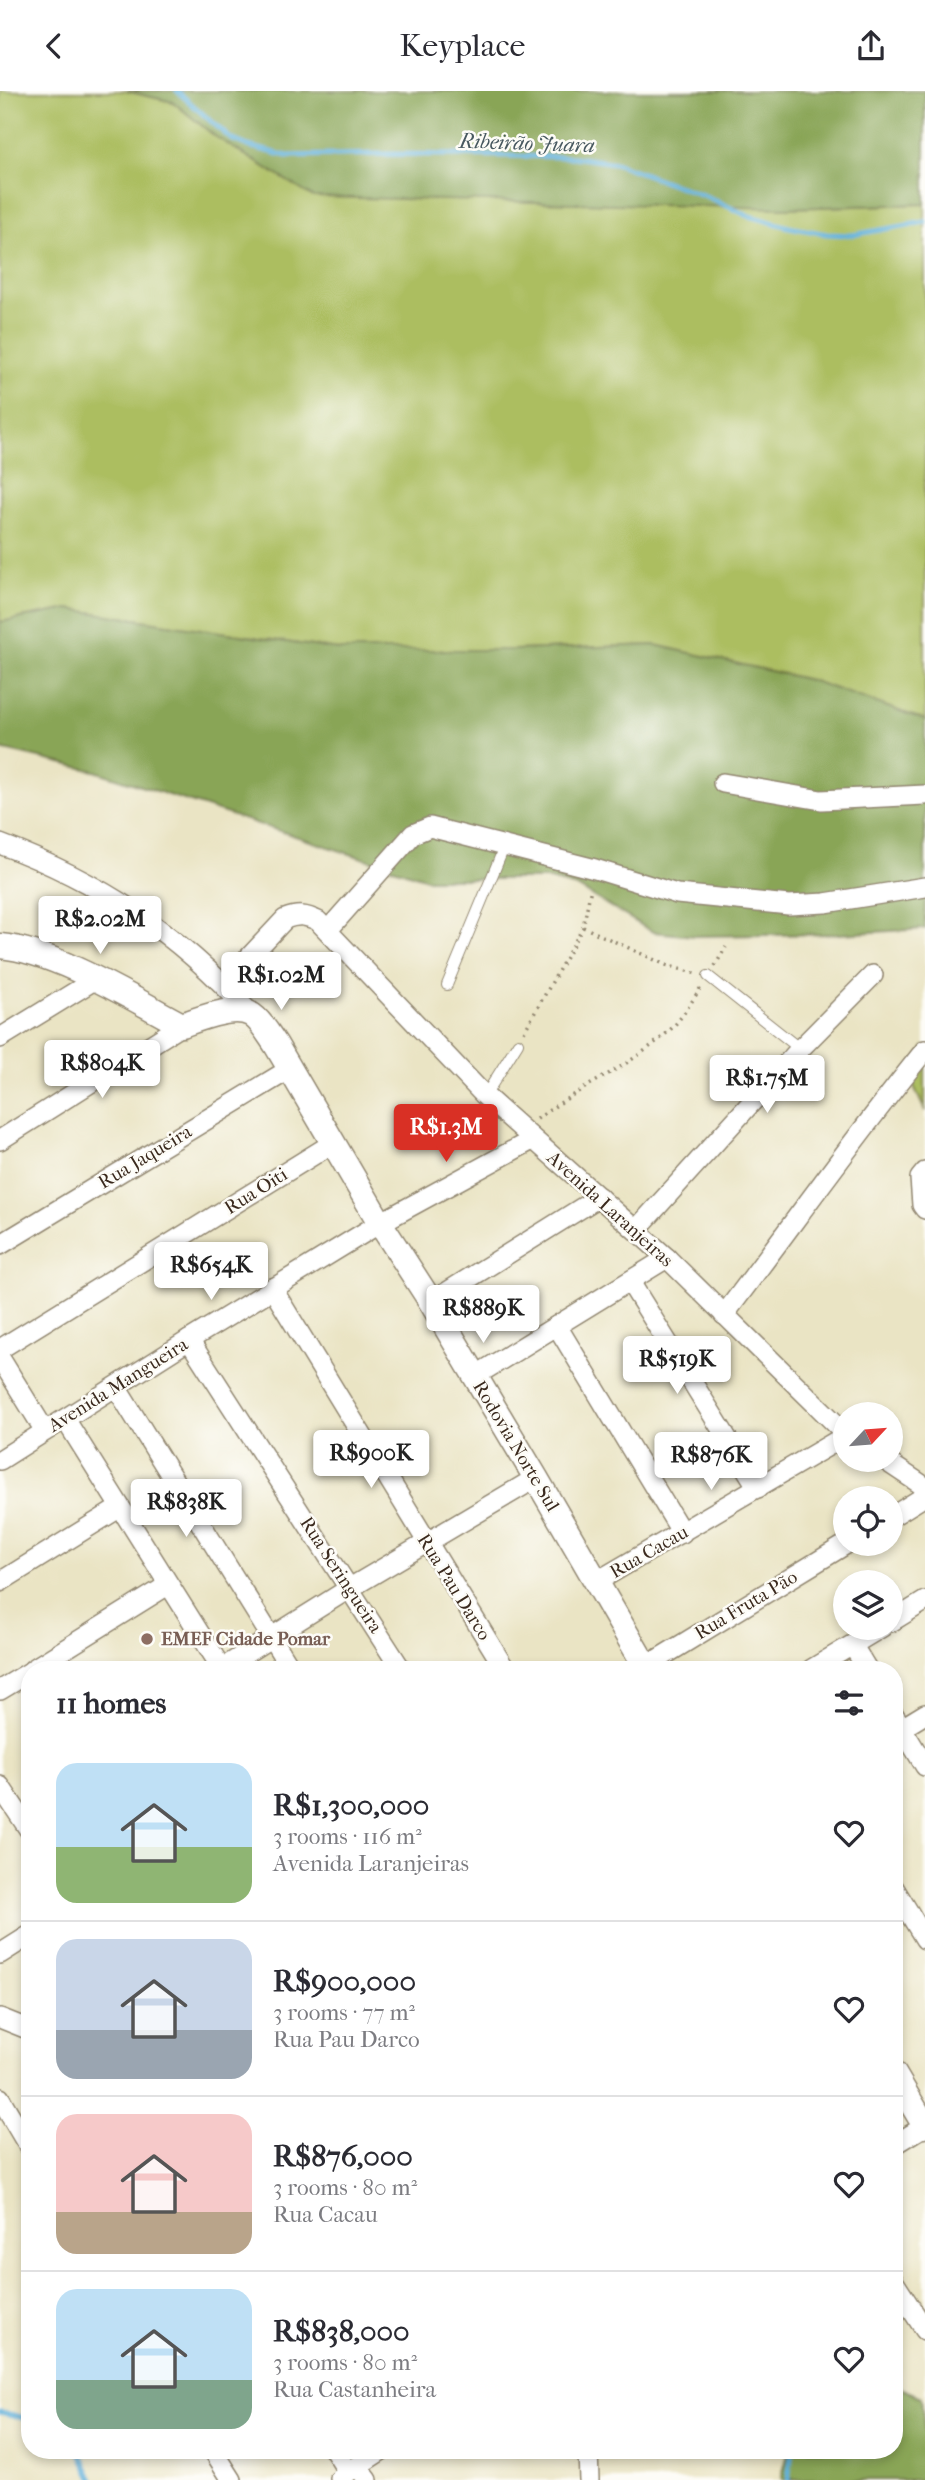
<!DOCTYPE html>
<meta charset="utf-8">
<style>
:root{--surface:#fff;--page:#f2f2f3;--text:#2b2b33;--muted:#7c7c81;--line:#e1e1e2;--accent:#d93025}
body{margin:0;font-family:"IM FELL French Canon",serif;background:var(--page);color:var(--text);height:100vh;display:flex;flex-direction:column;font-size:26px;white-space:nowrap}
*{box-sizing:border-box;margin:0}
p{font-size:23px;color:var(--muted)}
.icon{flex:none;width:38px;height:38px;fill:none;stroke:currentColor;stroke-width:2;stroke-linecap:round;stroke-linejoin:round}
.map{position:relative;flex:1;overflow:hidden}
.details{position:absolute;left:21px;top:1570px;width:882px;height:798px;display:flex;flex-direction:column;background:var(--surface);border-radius:28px;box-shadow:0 4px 10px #0003}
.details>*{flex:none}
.needle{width:46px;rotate:64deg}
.buttons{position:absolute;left:833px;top:1311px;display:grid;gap:14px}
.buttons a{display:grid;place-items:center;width:70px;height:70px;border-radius:50%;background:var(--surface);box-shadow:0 4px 10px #0003;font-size:35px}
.price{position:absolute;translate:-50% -60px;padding:0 16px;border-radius:7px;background:#fff;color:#222;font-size:23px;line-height:46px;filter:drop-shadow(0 2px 4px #0008)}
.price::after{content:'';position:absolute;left:50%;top:42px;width:21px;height:16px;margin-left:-10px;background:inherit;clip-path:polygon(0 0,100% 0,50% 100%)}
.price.active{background:var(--accent);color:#fff}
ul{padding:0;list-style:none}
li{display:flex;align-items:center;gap:21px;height:175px;padding:0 35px}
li+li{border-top:2px solid var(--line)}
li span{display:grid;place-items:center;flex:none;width:196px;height:140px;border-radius:21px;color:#555}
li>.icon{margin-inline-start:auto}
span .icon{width:84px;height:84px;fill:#fffc;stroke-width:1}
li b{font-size:30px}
h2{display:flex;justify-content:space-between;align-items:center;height:84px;padding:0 35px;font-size:30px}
header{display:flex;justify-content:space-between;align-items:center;height:91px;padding:0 35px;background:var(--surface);font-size:32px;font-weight:600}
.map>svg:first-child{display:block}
</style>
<header><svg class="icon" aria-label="back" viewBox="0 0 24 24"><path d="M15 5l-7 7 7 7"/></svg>Keyplace<svg class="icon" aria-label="share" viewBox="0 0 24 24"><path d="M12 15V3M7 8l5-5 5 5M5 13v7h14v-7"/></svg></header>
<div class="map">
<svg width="925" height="2389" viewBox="0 0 925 2389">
<rect width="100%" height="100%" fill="#fdfcf7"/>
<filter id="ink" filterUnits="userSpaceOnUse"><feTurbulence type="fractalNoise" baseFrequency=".0143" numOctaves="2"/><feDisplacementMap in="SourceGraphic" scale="14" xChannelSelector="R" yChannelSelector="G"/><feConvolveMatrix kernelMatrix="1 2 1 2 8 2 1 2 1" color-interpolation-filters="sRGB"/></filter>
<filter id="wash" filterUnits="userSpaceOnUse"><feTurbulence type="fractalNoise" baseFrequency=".00686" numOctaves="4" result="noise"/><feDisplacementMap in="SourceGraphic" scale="28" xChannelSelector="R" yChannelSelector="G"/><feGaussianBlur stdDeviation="1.57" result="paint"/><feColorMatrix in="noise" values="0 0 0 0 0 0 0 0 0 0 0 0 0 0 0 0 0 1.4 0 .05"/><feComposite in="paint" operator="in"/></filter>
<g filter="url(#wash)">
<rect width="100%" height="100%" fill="#eae4c4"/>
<g fill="#acbe61" stroke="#747440" stroke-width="2">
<path d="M 0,0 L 126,0 L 173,11 L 216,46 L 784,117 L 925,113 L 925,629 L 810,589 L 655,554 L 515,559 L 339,559 L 69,518 L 0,531 Z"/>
<path d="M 925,955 L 925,1020 L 909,984 Z"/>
</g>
<g fill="#89a557" stroke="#62683a" stroke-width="2">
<path d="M 126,0 L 925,0 L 925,113 L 784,117 L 313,106 L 216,46 L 173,11 Z"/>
<path d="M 69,518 L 339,559 L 515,559 L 655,554 L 810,589 L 925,629 L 925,838 L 838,843 L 695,845 L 653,841 L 577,796 L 546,788 L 427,788 L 95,680 L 0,658 L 0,531 Z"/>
<path d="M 894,2294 L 921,2306 L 925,2343 L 925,2389 L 781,2389 L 789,2359 L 894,2359 Z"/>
</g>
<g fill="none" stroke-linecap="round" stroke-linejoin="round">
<g stroke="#60b1db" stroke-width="5">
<path d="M 177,0 L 231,48 L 248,55 L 287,65 L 389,63 L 573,66 L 615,72 L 708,106 L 746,124 L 789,136 L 827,143 L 852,144 L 925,131"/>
<path d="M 0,2321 L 30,2328"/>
<path d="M 79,2359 L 94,2389"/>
<path d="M 788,2389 L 792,2359"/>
</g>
</g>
</g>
<g filter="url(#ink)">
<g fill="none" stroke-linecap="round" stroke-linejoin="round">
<g stroke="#928771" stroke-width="12">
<g id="service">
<path d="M 708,885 L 800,958"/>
<path d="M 447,894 L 505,754"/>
<path d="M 485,1005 L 518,952"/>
</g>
</g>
<g stroke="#928771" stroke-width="22">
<g id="minor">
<path d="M 723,692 L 821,709 L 925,704"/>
<path d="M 0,753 C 99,790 178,842 249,921"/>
<path d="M 328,839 L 413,743 L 430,736 L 595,778 L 677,803 L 789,814 L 825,812 L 925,796"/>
<path d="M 224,893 L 285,828 C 298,823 306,824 318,830 L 485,1005 L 667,1167 L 845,1342"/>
<path d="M 0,947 L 96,888"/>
<path d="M 0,1049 L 182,934"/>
<path d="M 925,1081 L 920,1087 L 922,1114 L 925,1118"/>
<path d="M 636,1139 L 800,958 L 873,884"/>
<path d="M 0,1154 L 290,978"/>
<path d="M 630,1191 L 758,1397"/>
<path d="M 272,1197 L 505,1578"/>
<path d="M 431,1211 L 599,1106"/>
<path d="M 724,1224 C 791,1136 855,1045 925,959"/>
<path d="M 557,1235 L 682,1442"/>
<path d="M 189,1249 L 401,1578"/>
<path d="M 0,1258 L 333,1052"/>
<path d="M 0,1267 L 45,1340"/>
<path d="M 475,1285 L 667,1167"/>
<path d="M 116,1296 L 291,1578"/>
<path d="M 65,1328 L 222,1578"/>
<path d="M 883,1368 L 925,1396"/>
<path d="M 0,1369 L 189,1249 L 380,1132 L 532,1049"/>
<path d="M 891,1426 L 925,1405"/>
<path d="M 0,1491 L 119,1417"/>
<path d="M 596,1491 L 845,1345"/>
<path d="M 891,1531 L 925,1510"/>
<path d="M 853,1555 L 867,1578"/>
<path d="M 645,1576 L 848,1452"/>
<path d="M 33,1578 L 168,1494"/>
<path d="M 221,1578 L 350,1497 L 536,1387"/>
<path d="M 812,1578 L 882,1536"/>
<path d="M 0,1599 L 30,1581"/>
<path d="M 894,1624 L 925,1675"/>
<path d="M 902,1637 L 925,1623"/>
<path d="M 0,1695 L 30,1740"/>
<path d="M 894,1797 L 925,1848"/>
<path d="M 0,1863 L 30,1844"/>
<path d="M 0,1927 L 30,1939"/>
<path d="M 0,2007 L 30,2058"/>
<path d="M 894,2054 L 925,2035"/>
<path d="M 894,2191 L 925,2239"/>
<path d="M 213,2359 L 232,2389"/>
<path d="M 334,2359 L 348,2381 L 340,2388"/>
<path d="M 588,2359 L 589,2389"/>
<path d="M 357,2375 L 368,2389"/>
<path d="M 348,2381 L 382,2359"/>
</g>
</g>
<g stroke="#928771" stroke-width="27">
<g id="tertiary">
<path d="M 0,855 C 56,860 131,907 182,934 C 198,928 235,913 252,924 C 262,931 269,944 276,954 L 380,1132 L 431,1211 L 536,1387 L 647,1578"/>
<path d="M 894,1983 L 925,2035"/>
</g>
</g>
<g stroke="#928771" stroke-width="3.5" stroke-dasharray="2 5" stroke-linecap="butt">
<path d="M 583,836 L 666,874 L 697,883"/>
<path d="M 715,875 L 726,856"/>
<path d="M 524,941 L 583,836 L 591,797"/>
<path d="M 537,1028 C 579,996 630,976 669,940 C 682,927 691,912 701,896"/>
</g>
<use href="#service" stroke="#fff" stroke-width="10"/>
<use href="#minor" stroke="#fff" stroke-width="19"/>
<use href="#tertiary" stroke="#fff" stroke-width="24"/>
</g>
</g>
<circle fill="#8d6e63" stroke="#fdfcf7" stroke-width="2.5" cx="147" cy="1548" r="7"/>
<g text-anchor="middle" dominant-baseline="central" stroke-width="5" stroke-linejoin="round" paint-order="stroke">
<g font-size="19" fill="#3b2a1e" stroke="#fdfcf7">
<text transform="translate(145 1066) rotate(-31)">Rua Jaqueira</text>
<text transform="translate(256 1100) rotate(-32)">Rua Oiti</text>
<text transform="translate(610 1118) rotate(42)">Avenida Laranjeiras</text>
<text transform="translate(118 1294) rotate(-32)">Avenida Mangueira</text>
<text transform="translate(516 1355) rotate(59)">Rodovia Norte Sul</text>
<text transform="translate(649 1461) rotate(-30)">Rua Cacau</text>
<text transform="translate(341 1484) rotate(57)">Rua Seringueira</text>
<text transform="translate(454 1496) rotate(58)">Rua Pau Darco</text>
<text transform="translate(746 1514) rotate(-31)">Rua Fruta Pão</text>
</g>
<g font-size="19" font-weight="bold" fill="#785e54" stroke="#fdfcf7" text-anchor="start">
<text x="161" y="1548">EMEF Cidade Pomar</text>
</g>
<g font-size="21" font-style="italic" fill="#485960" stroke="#fdfcf7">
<text transform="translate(527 52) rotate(2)">Ribeirão Juara</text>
</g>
</g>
</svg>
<div class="buttons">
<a><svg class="needle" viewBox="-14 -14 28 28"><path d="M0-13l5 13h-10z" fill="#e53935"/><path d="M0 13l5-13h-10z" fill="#7c7c81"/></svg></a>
<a><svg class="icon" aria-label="locate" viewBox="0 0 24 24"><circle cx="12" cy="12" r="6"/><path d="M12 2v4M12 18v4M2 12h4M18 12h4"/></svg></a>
<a><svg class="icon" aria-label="layers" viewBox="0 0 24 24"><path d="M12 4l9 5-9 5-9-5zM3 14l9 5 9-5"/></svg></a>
</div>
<b class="price" style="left:100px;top:865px">R$2.02M</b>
<b class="price" style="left:281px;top:921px">R$1.02M</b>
<b class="price" style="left:102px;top:1009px">R$804K</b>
<b class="price" style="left:767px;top:1024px">R$1.75M</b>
<b class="price active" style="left:446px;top:1073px">R$1.3M</b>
<b class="price" style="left:211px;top:1211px">R$654K</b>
<b class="price" style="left:483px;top:1254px">R$889K</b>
<b class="price" style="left:677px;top:1305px">R$519K</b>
<b class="price" style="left:371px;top:1399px">R$900K</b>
<b class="price" style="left:711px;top:1401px">R$876K</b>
<b class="price" style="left:186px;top:1448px">R$838K</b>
<section class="details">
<h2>11 homes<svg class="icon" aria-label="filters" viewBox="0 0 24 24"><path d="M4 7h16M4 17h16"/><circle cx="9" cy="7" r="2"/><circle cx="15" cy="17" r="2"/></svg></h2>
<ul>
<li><span style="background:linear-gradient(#bfe0f5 60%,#8fb573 0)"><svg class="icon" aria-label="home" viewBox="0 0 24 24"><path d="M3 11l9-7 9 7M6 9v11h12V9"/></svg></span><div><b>R$1,300,000</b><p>3 rooms · 116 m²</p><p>Avenida Laranjeiras</p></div><svg class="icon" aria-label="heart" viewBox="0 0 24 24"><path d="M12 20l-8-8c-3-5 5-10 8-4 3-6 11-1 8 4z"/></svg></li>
<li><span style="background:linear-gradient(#c9d6e8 65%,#9aa5b1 0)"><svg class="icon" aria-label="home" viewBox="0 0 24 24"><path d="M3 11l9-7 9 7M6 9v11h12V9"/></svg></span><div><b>R$900,000</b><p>3 rooms · 77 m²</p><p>Rua Pau Darco</p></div><svg class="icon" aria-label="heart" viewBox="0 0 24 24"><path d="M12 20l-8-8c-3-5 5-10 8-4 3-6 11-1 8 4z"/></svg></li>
<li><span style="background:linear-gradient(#f6c9c9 70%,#b9a48a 0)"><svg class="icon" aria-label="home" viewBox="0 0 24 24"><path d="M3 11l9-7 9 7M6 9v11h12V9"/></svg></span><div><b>R$876,000</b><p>3 rooms · 80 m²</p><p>Rua Cacau</p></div><svg class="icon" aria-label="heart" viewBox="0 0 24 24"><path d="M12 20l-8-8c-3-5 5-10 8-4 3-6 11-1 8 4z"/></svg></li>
<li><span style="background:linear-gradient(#bfe0f5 65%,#7fa58c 0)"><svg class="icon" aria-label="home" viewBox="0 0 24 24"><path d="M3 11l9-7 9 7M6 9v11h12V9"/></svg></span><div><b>R$838,000</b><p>3 rooms · 80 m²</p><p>Rua Castanheira</p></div><svg class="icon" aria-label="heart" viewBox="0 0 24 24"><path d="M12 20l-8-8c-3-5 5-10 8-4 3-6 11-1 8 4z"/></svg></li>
</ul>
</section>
</div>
